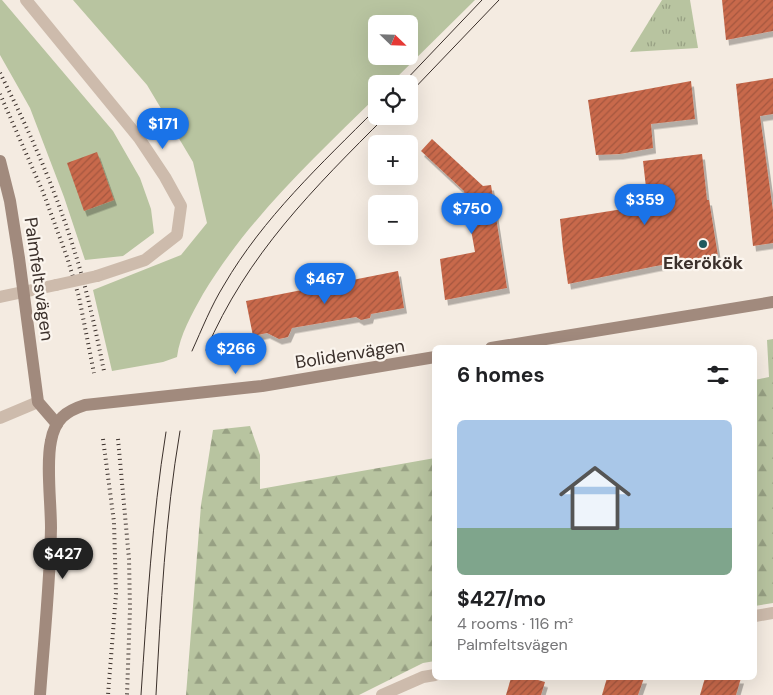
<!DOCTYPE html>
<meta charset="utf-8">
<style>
:root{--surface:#fff;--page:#f2f2f2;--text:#202124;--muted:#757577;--line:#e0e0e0;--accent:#1a73e8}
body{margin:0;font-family:"DM Sans",sans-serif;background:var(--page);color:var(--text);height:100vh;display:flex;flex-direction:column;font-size:19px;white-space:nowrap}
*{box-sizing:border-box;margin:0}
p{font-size:16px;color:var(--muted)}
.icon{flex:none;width:28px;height:28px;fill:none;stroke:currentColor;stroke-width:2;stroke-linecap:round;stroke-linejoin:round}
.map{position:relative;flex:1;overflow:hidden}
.panel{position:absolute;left:432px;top:345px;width:325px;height:335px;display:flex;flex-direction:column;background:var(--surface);border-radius:8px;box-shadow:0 5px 20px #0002}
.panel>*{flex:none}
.needle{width:32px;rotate:113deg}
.fabs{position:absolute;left:368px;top:15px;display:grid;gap:10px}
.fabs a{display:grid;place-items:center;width:50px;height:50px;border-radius:8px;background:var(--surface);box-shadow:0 5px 20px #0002;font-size:25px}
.price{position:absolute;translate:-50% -42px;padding:0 11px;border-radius:18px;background:var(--accent);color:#fff;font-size:16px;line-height:32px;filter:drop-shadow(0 1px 2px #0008)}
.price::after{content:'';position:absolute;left:50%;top:30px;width:15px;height:11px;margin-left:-8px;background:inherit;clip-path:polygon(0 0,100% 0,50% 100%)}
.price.selected{background:#222;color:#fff}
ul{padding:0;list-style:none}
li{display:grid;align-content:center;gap:10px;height:265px;padding:0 25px}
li+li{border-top:1px solid var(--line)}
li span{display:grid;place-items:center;height:155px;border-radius:8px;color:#555}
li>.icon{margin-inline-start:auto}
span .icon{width:90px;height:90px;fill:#fffc;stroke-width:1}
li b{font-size:21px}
h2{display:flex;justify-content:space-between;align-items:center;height:60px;padding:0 25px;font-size:21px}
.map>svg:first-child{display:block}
</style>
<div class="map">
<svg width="773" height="695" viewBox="0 0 773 695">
<defs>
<pattern id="grass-tufts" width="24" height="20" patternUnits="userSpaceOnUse" patternTransform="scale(1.25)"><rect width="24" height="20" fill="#b8c4a0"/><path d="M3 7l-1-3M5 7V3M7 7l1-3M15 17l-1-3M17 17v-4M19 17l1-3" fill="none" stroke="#97a083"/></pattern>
<pattern id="forest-firs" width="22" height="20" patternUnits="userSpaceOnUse" patternTransform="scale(1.25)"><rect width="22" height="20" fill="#b8c4a0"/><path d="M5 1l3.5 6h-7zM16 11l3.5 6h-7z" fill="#97a083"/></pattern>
<pattern id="building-hatch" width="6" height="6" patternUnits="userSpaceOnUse" patternTransform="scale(1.25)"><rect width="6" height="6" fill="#c8694b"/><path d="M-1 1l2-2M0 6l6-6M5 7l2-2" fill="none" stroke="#a4573f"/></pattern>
<filter id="shadow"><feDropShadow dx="3" dy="5.5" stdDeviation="0" flood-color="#0004"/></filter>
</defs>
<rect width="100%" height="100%" fill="#f4ebe1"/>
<path fill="url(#grass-tufts)" d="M 662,0 L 690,0 L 698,48 L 630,52 Z"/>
<g fill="url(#forest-firs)">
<path d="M 773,339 L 773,603 L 755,606 L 755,380 L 769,377 L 767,340 Z"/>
<path d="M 250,426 L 260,455 L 260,489 L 435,458 L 435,661 L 423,663 L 359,695 L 186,695 L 201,505 L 213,430 Z"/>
</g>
<g fill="#b8c4a0" fill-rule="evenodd">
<path d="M 0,0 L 2,0 L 113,131 L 140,178 L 151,209 L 154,233 L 123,256 L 85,260 L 64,197 L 30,108 L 0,55 Z"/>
<path d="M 73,0 L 475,0 L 390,84 L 376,84 L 376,97 C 314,158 248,219 203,294 C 192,314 180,334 177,357 L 163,362 L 112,371 L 93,290 L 181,255 L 207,223 L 193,162 L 147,85 ZM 376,24 L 409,24 L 409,56 L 376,56 Z"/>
</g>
<g fill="url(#building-hatch)" filter="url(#shadow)">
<path d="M 722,0 L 773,0 L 773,31 L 726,40 Z"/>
<path d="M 773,78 L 773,114 L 760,116 L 773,211 L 773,243 L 753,246 L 736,84 Z"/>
<path d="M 691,81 L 695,119 L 651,124 L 653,148 L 620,154 L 596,155 L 588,100 Z"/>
<path d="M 432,139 L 483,186 L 491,185 L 507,288 L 445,300 L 440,259 L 475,252 L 464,191 L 421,151 Z"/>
<path d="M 97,152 L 114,200 L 84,211 L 67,163 Z"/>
<path d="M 702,154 L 707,200 L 709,200 L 718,256 L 656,266 L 568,284 L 563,249 L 560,219 L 648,205 L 643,161 Z"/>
<path d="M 398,271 L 404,308 L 371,314 L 370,318 L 361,320 L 356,317 L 292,328 L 288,337 L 279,339 L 267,333 L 253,336 L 246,301 Z"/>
<path d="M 511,678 L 531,678 L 545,682 L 541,695 L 506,695 Z"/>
<path d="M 607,678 L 644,678 L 638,695 L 602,695 Z"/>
<path d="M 705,678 L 741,678 L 736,695 L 700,695 Z"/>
</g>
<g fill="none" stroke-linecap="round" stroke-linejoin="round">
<g stroke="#cdbbac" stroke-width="12">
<path d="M 26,0 L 139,138 L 165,177 L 181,206 L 177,235 L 145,260 L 97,276"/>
<path d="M 0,297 L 56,285"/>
<path d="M 0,418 L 38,402"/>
<path d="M 755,616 L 773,613"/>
<path d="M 382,695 L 423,677 L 435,675"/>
</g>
<g stroke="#a18a7d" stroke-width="12">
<path d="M 0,161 L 10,201 L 19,258 L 38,402 L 57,424"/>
<path d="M 491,348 L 773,302"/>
<path d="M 40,695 C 44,639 50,584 51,528 C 51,503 46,464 51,441 C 55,419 66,411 85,405 L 262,386 L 435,357"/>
</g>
<g stroke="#3b302b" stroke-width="1">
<path d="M 402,84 L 482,0"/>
<path d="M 409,94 L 499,0"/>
<path d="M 206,350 C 247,254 314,188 386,116"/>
<path d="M 192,351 C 202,329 211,306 224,285 C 263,218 321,164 376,109"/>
<path d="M 141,695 C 147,607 152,519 166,432"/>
<path d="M 156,695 C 161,606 165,519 180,431"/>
</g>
<g stroke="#3b302b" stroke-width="4" stroke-dasharray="1 4" stroke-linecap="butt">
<path d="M 0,73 C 30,132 57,193 76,256 C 88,294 96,332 104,371"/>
<path d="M 0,94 L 43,192 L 67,257 L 79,297 L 94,373"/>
<path d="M 103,439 L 114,522 L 116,594 L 108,695"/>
<path d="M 118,439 L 129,559 L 130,609 L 127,695"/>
</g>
<path stroke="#cdbbac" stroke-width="12" d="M 56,285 L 97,276"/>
</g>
<circle fill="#1f5a5e" stroke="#fbf5ee" stroke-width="2" cx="703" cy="244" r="5"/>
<g text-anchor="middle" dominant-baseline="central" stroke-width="4.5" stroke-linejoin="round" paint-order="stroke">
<g font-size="18" font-weight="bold" fill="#3b302b" stroke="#fbf5ee">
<text x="703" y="263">Ekerökök</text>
</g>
<g font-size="18" fill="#3b302b" stroke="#fbf5ee">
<text transform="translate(39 279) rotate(82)">Palmfeltsvägen</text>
<text transform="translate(350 354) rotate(-9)">Bolidenvägen</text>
</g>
</g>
</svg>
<div class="fabs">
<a><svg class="needle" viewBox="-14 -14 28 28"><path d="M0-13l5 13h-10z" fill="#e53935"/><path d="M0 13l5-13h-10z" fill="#757577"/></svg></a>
<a><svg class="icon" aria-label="locate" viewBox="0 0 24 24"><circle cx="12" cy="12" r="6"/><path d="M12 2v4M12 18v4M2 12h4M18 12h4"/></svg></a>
<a>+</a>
<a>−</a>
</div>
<b class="price" style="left:163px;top:150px">$171</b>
<b class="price" style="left:645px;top:226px">$359</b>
<b class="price" style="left:472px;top:235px">$750</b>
<b class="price" style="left:325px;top:305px">$467</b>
<b class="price" style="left:236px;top:375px">$266</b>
<b class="price selected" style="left:63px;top:580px">$427</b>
<section class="panel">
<h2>6 homes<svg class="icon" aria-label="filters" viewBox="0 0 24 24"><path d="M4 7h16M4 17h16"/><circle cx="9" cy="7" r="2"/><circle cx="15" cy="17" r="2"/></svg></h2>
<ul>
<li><span style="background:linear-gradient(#a9c7e8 70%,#7fa58c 0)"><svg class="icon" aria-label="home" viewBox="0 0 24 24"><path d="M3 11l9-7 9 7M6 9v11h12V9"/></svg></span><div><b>$427/mo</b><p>4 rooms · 116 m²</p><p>Palmfeltsvägen</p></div></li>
</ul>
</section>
</div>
